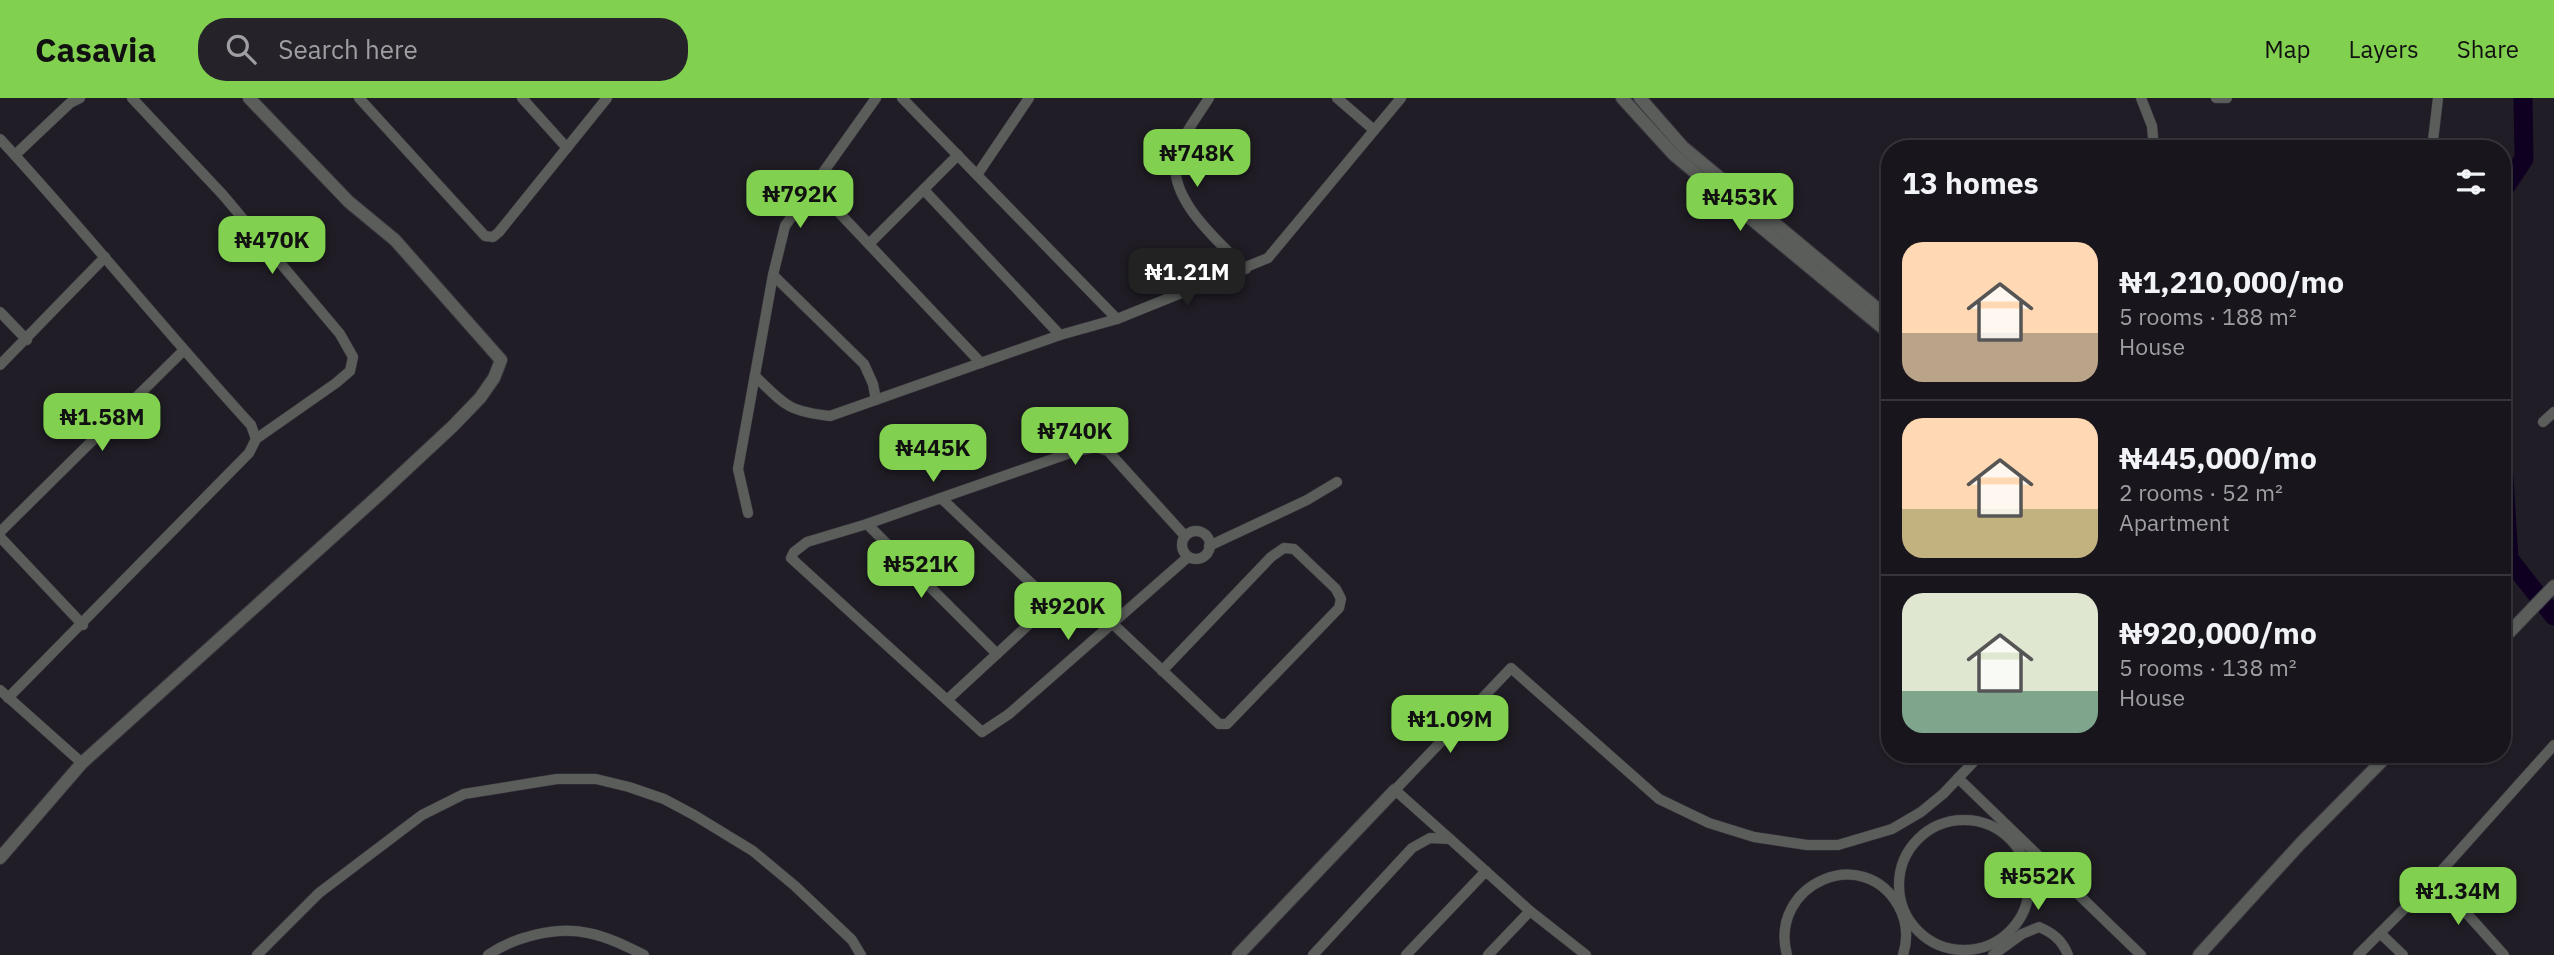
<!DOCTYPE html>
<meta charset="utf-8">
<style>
:root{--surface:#18161c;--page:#252329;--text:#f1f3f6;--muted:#9f9fa3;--line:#36353b;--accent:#82d04f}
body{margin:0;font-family:"IBM Plex Sans",sans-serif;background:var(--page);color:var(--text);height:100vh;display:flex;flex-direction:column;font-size:26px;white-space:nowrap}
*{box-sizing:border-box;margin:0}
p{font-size:23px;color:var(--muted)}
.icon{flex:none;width:38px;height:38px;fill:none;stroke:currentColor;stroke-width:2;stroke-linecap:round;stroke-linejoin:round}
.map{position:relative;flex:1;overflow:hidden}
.side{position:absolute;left:1881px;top:42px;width:630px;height:623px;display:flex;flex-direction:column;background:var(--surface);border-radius:28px;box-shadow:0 2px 5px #0004,0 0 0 2px var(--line)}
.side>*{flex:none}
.price{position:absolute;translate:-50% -60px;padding:0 16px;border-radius:14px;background:var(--accent);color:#111;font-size:23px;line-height:46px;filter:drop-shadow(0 2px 4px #0008)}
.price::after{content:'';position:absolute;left:50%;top:42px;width:21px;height:16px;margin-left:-10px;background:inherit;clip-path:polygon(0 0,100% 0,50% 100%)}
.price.selected{background:#222;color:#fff}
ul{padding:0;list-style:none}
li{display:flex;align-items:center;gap:21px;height:175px;padding:0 21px}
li+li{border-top:2px solid var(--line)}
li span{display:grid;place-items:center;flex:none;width:196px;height:140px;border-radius:21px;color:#555}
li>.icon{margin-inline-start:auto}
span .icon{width:84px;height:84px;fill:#fffc;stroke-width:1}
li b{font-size:30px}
h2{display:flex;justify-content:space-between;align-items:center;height:84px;padding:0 21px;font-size:30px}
header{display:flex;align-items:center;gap:42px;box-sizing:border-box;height:98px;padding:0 35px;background:var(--accent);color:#111}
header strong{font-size:33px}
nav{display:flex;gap:38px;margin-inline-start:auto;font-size:24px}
.search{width:490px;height:63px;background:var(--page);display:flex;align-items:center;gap:18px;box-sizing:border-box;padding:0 24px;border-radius:28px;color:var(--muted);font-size:26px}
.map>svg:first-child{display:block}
</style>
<header>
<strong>Casavia</strong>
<div class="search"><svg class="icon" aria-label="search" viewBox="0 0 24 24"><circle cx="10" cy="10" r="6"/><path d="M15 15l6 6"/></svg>Search here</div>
<nav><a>Map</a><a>Layers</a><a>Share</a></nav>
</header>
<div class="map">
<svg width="2554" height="857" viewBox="0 0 2554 857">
<rect width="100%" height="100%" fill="#201d26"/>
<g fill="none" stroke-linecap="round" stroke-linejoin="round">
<g stroke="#0f0021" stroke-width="19">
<path d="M 2502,94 L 2524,61 L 2523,0"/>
<path d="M 2502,349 L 2509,461 L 2554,518"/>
</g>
<g stroke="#3a3740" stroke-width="11">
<g id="minor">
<path d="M 132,0 L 223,97 L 340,236 L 353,259 L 350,273 L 336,285 L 256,341"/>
<path d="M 359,0 L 485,138 L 493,139 L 499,134 L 607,0"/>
<path d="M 522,0 L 567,50"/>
<path d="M 1209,0 C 1198,18 1182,37 1177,58 C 1165,99 1220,145 1246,171"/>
<path d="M 1337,0 L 1374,32"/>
<path d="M 2141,0 L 2152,28 L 2154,51"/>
<path d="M 2216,0 L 2227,0"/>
<path d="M 0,41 C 86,134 165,233 251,327 L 256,341 L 249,355 L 8,600"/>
<path d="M 2432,51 L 2438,0"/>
<path d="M 15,57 L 70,5 L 80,0"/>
<path d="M 977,77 L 1029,0"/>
<path d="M 813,87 L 981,265"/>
<path d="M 924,92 L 1060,237"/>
<path d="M 869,146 L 958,57"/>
<path d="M 773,177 L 864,266 L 873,286 L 876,302"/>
<path d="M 0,214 L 27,242"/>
<path d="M 1117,221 L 1268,160 L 1401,0"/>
<path d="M 0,267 L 105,159"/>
<path d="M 755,278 C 785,307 787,313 830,318 L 1060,237 L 1117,221 L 902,0"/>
<path d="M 2543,324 L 2554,314"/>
<path d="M 941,400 L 1052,505 L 947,602 L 791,460 L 794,454 L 807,444 L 867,426 Z"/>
<path d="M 941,400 L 1073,354 L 1096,349 L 1108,353 L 1185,438"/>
<path d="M 748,415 L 738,371 L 773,177 L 785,128 L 876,0"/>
<path d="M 867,426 L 997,556"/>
<circle cx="1196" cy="447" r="14"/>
<path d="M 0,434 L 183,253"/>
<path d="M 0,439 L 83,527"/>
<path d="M 1209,448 L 1307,402 L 1337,384"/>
<path d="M 1112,525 L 1219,626 L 1227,626 L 1339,510 L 1341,501 L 1336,491 L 1294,451 L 1284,450 L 1271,459 L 1162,573"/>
<path d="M 0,592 L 82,665"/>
<path d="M 947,602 L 982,634 L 1009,616 L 1188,459"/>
<path d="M 1958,680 L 2141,857"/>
<circle cx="1964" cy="787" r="65"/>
<path d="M 1450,741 L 1395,692 L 1511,570 L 1659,701 L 1709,725 L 1754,739 L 1807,747 L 1838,747 L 1892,731 L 1921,714 L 1943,696 L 1981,656"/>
<path d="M 2435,780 L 2504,857"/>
<path d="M 2380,835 L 2403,857"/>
<path d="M 257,857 L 319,795 L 422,717 L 464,696 L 557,681 L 596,681 L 629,689 L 664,701 L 694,717 L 753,753 L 795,788 L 852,842 L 861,857"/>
<path d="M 488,857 C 514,839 556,828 588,835 C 608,839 626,848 644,857"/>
<path d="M 1313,857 L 1412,750 L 1430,740 L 1450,741 L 1530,813 L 1586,857"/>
<path d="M 1406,857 L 1486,773"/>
<path d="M 1488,857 L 1530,813"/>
<path d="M 1787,857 C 1768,786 1864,744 1899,809 C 1907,824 1908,841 1903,857"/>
<path d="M 1993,857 L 2022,836 L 2039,829 C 2053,835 2062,842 2068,857"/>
<path d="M 2358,857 L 2435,780 L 2554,647"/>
</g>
</g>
<g stroke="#3a3740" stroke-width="14">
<g id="tertiary">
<path d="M 1622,0 L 1674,57 L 1890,236"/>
<path d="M 1640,0 L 1683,49 L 1890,221"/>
<path d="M 2502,542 L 2554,488"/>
<path d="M 0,760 L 82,665 L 379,397 L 453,328 L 480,300 L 494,280 L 501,262 L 395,142 L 349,104 L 249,0"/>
<path d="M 1238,857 L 1395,692"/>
<path d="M 2199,857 L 2300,746 L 2389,656"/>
</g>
</g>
<use href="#minor" stroke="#5a5d59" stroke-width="10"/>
<use href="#tertiary" stroke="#5a5d59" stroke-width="12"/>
</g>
</svg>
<b class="price" style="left:1197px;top:91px">₦748K</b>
<b class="price" style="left:800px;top:132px">₦792K</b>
<b class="price" style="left:1740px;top:135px">₦453K</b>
<b class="price" style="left:272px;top:178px">₦470K</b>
<b class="price selected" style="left:1187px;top:210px">₦1.21M</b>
<b class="price" style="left:102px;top:355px">₦1.58M</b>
<b class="price" style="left:1075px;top:369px">₦740K</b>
<b class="price" style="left:933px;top:386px">₦445K</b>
<b class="price" style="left:921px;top:502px">₦521K</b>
<b class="price" style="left:1068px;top:544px">₦920K</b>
<b class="price" style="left:1450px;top:657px">₦1.09M</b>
<b class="price" style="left:2038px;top:814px">₦552K</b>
<b class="price" style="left:2458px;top:829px">₦1.34M</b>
<section class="side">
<h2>13 homes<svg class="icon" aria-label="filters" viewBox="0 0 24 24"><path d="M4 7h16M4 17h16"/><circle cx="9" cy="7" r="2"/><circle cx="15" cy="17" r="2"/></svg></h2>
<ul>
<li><span style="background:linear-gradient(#ffd9b3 65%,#b9a48a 0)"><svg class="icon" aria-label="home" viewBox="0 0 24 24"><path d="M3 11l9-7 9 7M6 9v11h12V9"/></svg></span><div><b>₦1,210,000/mo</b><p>5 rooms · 188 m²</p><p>House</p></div></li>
<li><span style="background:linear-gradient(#ffd9b3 65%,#c2b280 0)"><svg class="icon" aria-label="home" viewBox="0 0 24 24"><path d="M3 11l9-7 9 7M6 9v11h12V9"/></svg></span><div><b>₦445,000/mo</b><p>2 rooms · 52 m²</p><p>Apartment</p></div></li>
<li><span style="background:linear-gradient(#dfe7d0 70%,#7fa58c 0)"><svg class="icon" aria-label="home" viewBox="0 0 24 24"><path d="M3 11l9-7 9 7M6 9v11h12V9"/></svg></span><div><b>₦920,000/mo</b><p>5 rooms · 138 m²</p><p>House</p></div></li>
</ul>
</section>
</div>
